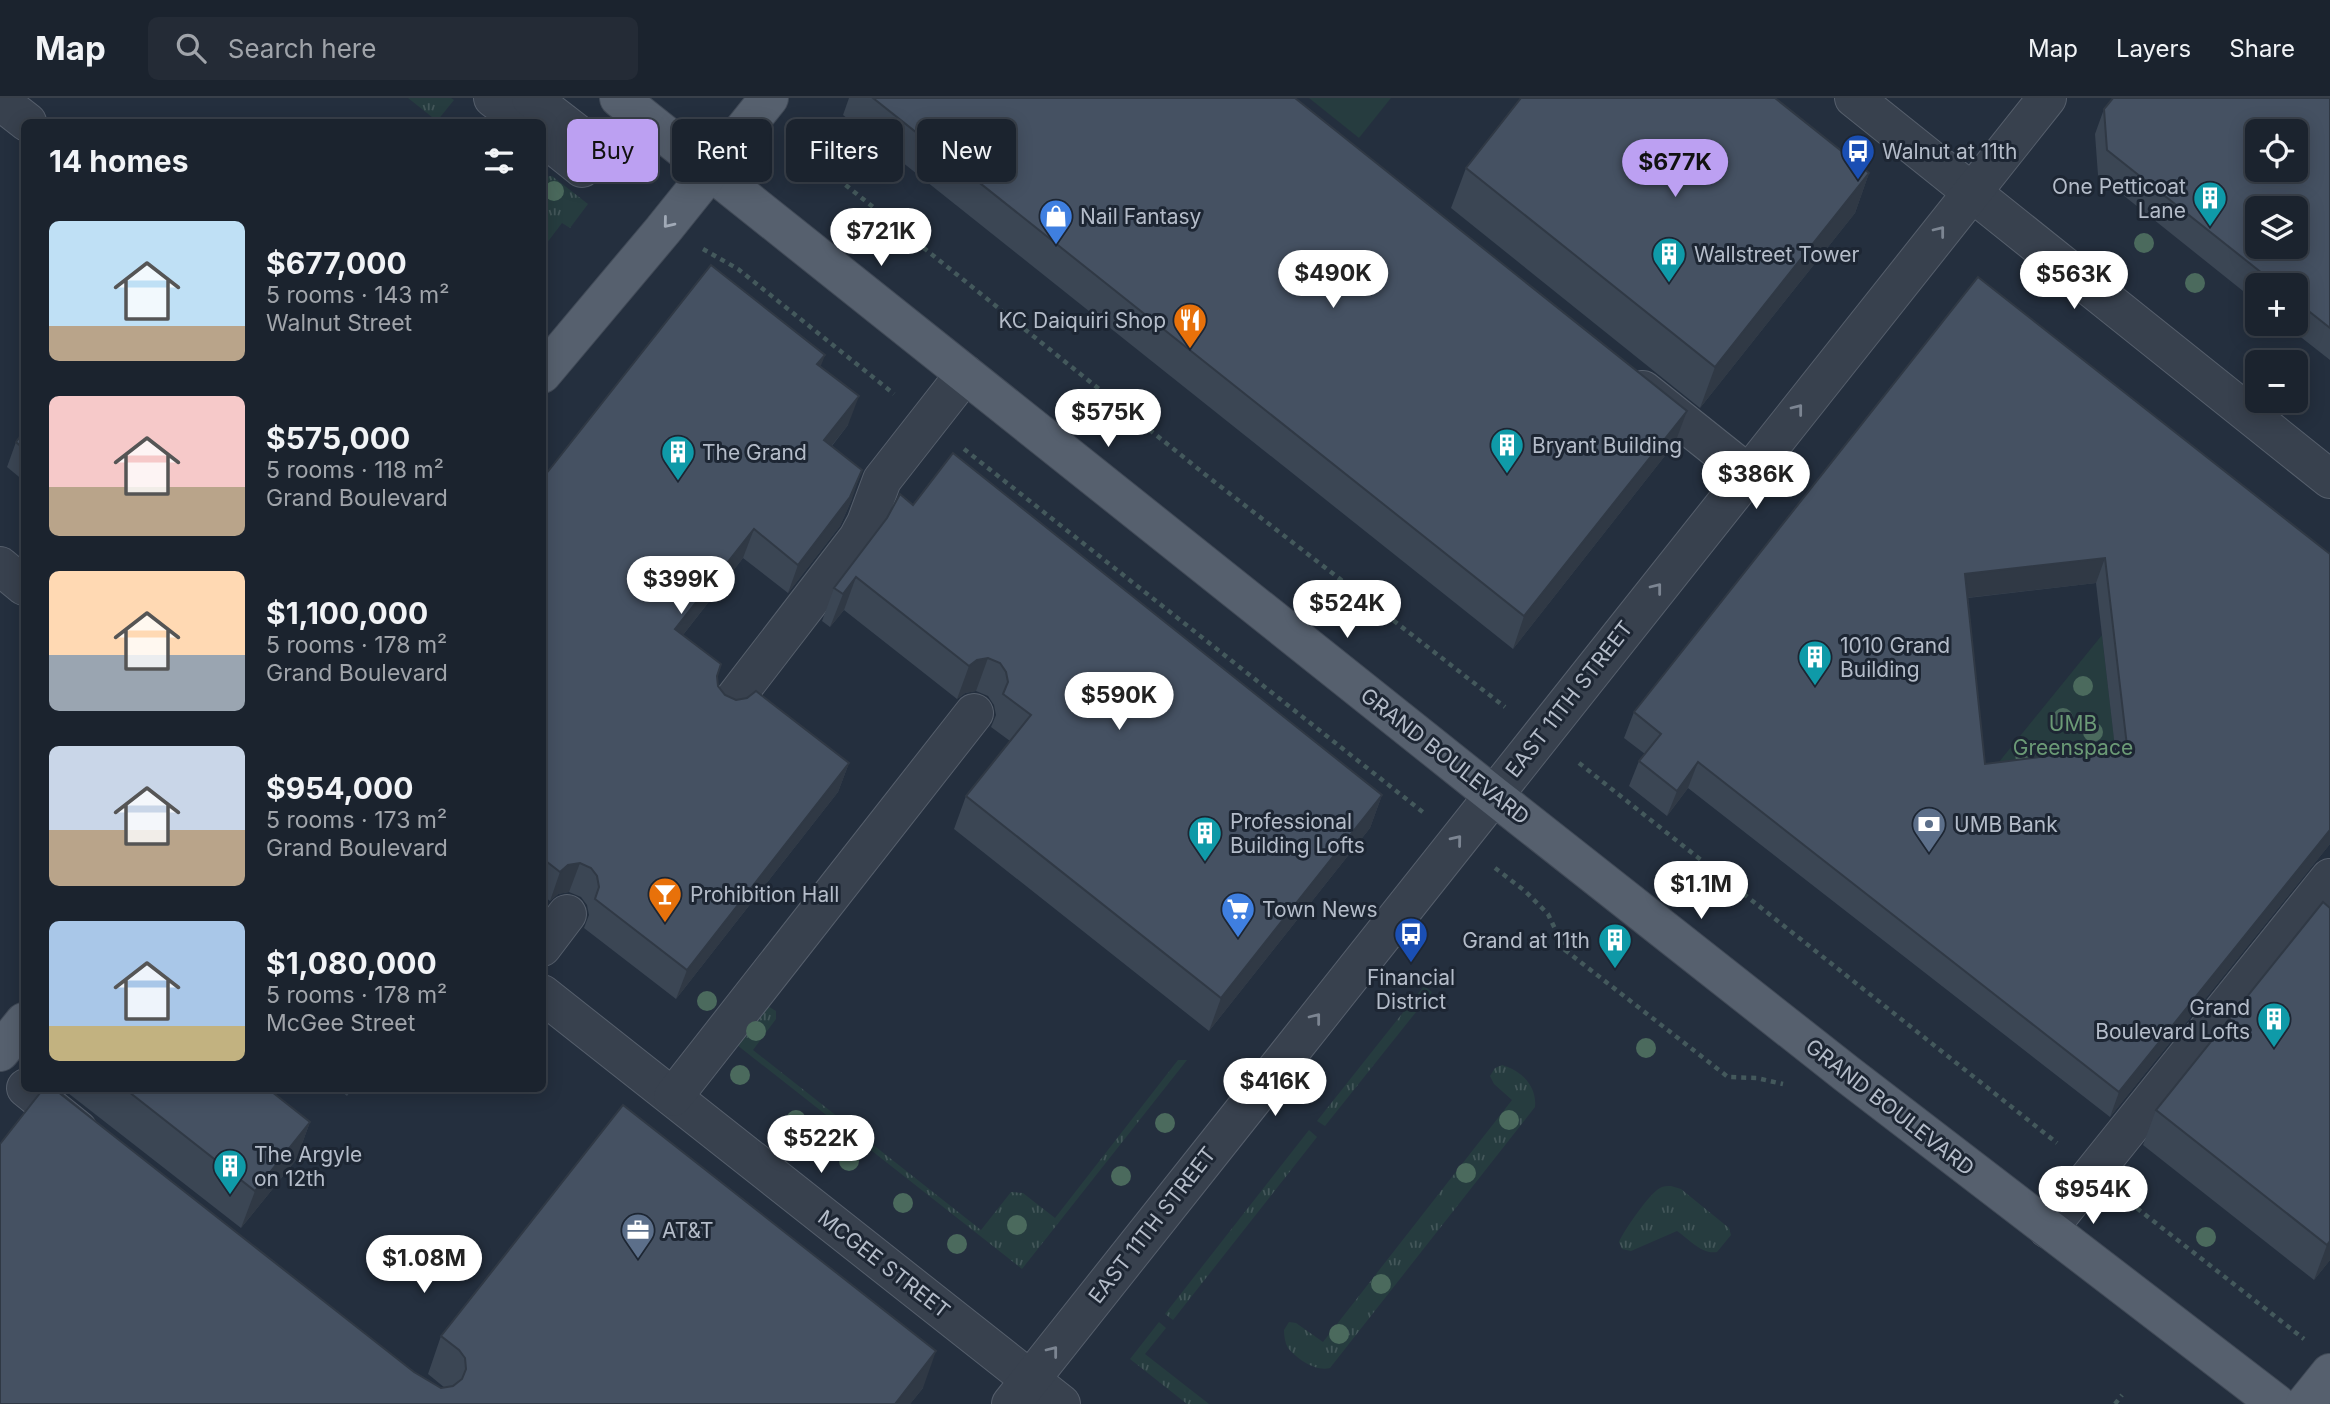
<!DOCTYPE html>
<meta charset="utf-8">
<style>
:root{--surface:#1b232e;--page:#242b36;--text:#f1f3f6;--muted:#a0a4aa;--line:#39404a;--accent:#bca0f2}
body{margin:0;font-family:Inter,sans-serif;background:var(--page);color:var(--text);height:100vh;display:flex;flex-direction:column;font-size:26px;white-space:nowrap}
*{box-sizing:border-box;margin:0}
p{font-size:23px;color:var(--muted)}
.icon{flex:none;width:38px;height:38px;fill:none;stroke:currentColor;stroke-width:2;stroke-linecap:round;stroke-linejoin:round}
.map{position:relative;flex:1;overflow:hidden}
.drawer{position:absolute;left:21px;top:21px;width:525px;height:973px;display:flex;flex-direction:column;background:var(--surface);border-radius:10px;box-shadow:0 4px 18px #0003,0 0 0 2px var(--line)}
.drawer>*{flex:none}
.top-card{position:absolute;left:567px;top:21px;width:665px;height:63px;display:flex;gap:14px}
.tools{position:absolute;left:2245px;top:21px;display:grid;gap:14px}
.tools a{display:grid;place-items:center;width:63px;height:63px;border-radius:10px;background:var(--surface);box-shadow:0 4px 18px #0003,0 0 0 2px var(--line);font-size:35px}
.price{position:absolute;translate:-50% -60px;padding:0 16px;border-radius:24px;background:#fff;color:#222;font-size:23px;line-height:46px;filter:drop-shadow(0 2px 4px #0008)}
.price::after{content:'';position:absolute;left:50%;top:42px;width:21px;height:16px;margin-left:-10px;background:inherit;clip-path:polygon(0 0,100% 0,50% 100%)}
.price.current{background:var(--accent);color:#111}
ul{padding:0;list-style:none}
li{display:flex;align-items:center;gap:21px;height:175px;padding:0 28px}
li span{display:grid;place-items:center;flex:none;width:196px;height:140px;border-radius:10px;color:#555}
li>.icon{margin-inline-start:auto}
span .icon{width:84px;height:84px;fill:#fffc;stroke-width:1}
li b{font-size:30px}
h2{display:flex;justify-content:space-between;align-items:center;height:84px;padding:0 28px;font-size:30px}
.tag{padding:0 24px;border-radius:10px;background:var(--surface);box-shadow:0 4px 18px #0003,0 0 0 2px var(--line);font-size:24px;line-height:63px}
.tag.current{background:var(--accent);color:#111}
header{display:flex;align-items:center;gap:42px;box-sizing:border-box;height:98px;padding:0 35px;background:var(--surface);border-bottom:2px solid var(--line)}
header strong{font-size:33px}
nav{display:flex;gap:38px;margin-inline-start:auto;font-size:24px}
.search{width:490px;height:63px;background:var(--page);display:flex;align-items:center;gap:18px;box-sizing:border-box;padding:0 24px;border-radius:10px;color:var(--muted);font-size:26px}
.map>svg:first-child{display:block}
</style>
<header>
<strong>Map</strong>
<div class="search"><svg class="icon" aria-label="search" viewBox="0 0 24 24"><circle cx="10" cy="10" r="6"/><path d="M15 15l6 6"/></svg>Search here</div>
<nav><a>Map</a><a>Layers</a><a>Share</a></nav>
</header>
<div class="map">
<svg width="2330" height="1306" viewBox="0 0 2330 1306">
<defs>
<pattern id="grass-tufts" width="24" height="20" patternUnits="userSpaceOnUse" patternTransform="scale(1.75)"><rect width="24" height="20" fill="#263c3f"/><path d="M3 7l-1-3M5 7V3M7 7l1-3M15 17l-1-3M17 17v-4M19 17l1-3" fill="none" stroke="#435659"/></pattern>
</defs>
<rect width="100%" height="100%" fill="#242f3e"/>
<g fill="url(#grass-tufts)">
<path d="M 408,0 L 451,0 L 454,2 L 437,23 Z"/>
<path d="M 552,78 L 588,106 L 570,130 L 562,125 L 543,150 L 543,79 Z"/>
<path d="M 1424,888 L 1432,894 L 1325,1028 L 1317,1023 Z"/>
<path d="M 766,907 L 776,913 L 776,921 L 753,952 L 981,1132 L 1011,1094 L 1023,1095 L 1055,1120 L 1178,962 L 1187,962 L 1022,1171 L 732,943 Z"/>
<path d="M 1502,967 C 1522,973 1537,988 1535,1009 L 1330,1270 C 1316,1274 1297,1261 1288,1250 C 1285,1245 1284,1238 1284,1232 L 1289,1224 L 1296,1225 L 1323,1244 L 1512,1002 L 1494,986 L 1490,978 L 1495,970 Z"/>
<path d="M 1309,1032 L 1317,1039 L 1173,1222 L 1165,1216 Z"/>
<path d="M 1671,1088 L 1681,1091 L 1729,1130 L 1731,1137 L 1717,1154 C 1702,1157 1689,1141 1677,1133 L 1631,1153 L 1622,1151 L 1619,1144 C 1624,1132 1650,1095 1660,1090 C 1663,1088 1668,1088 1671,1088 Z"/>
<path d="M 1159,1224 L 1166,1230 L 1145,1256 L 1209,1306 L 1187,1306 L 1130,1261 Z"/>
</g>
<g fill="#263c3f">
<path d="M 1309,0 L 1391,0 L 1359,40 Z"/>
<path d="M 2102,537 L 2118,673 L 1977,691 Z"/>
</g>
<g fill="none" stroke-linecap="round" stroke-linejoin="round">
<g stroke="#565f6c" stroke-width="40">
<g id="minor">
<path d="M 493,0 L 525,24"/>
<path d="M 531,0 L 597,51 L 582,70 L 542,38"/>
<path d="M 1854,0 L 2330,381"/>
<path d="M 0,3 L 27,24"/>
<path d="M 1643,292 L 1747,375"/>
<path d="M 0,468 L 24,488"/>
<path d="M 728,609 L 858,440 L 866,425 L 882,382 L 965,276"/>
<path d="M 542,849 L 567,816"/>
<path d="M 542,896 L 1061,1306"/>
<path d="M 26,990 L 78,1032"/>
<path d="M 673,999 L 974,615"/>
<path d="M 2048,1131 L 2330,780"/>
<path d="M 1011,1306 L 2047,0"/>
</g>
</g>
<g stroke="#414a57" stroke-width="40">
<g id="major">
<path d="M 619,0 L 1493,697 L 1847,976 L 2277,1306"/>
<path d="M 542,276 L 663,132 L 769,0"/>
<path d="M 0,954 L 24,924"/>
<path d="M 2305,1306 L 2330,1275"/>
</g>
</g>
<g stroke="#44595c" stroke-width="4.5" stroke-dasharray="5 5" stroke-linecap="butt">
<path d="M 791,43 L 1207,378 L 1505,609"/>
<path d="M 703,151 L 738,171 L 894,296"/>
<path d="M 964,351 L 1424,715"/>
<path d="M 1579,665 L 2057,1045"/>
<path d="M 1495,770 L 1525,793 L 1548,816 L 1565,852 L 1728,979 L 1757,980 L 1783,986"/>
<path d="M 2129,1104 L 2304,1241"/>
<path d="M 2115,1306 L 2122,1297"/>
</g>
<use href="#minor" stroke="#38414e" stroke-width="38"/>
<use href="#major" stroke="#56606e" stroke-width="38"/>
</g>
<g fill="#4b6a5d">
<circle cx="554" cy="93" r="10"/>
<circle cx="2144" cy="145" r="10"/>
<circle cx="2195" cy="185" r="10"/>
<circle cx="2083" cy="588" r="10"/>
<circle cx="2063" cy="620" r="10"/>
<circle cx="2093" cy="634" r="10"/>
<circle cx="2025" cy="657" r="10"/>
<circle cx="707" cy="903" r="10"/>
<circle cx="756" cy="933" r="10"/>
<circle cx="1646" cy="950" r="10"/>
<circle cx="740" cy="977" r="10"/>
<circle cx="796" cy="1022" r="10"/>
<circle cx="1509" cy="1022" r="10"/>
<circle cx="1165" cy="1025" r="10"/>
<circle cx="849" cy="1063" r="10"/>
<circle cx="1466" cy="1075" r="10"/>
<circle cx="1121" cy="1078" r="10"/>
<circle cx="903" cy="1105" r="10"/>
<circle cx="1017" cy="1127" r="10"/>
<circle cx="2206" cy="1139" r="10"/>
<circle cx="957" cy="1146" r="10"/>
<circle cx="1381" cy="1186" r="10"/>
<circle cx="1339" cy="1236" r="10"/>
</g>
<g fill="#3b4654" fill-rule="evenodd">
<path d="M 849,0 L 1295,0 L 1675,345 L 1513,551 L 843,17 Z"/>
<path d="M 2330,0 L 2330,262 L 2284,226 L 2296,226 L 2296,187 L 2258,187 L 2258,205 L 2098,77 L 2095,36 L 2104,11 Z"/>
<path d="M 1466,70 L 1869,75 L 1855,115 L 1700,310 L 1451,110 Z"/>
<path d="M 1978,179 L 2330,456 L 2330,746 L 2110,1019 L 1688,690 L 1667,718 L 1629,688 L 1639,663 L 1645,656 L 1624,640 L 1634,614 ZM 2096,485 L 2115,650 L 1985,666 L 1968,500 Z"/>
<path d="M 821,269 L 848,327 L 832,348 L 852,401 L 840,428 L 788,495 L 743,460 L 683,537 L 717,579 L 718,588 L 725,597 L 849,665 L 838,694 L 676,901 L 584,830 L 589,817 L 587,807 L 581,799 L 569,794 L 558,796 L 550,803 L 542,797 L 542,381 Z"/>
<path d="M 24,333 L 24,383 L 7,369 L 16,344 Z"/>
<path d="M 913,407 L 1382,697 L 1370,730 L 1209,933 L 954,731 L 966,698 L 1010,643 L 991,629 L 996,617 L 994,607 L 988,598 L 976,593 L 965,595 L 957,601 L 844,512 L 830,529 L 822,523 L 834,490 Z"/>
<path d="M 2330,810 L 2330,1162 L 2314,1182 L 2143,1047 L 2156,1012 Z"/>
<path d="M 70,990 L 267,990 L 310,1024 L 296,1062 L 241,1130 L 68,995 Z"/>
<path d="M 337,990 L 353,990 L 347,998 Z"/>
<path d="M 441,1238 L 923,1290 L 910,1306 L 0,1306 L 445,1290 L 428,1276 Z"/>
</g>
<g fill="#303945">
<path d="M 1869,75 L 1855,115 L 1700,310 L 1715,269 Z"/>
<path d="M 825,257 L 814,286 L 817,266 Z"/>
<path d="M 859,298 L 848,327 L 813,371 L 824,342 Z"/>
<path d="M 1687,313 L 1675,345 L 1513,551 L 1524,518 Z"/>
<path d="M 862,372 L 852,401 L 840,428 L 788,495 L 798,467 Z"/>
<path d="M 754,431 L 743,460 L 665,560 L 675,531 Z"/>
<path d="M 2105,460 L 2096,485 L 1956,501 L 1965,476 Z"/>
<path d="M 856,479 L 844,512 L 830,529 L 843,496 Z"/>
<path d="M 988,560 L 976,593 L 965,595 L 957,601 L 969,568 L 977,562 Z"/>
<path d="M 1698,664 L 1688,690 L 1667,718 L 1677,693 Z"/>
<path d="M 849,665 L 838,694 L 676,901 L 687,872 Z"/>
<path d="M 1382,697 L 1370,730 L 1209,933 L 1221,900 Z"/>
<path d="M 2330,732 L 2330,746 L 2110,1019 L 2119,994 Z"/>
<path d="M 580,765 L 569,794 L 558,796 L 550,803 L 560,774 L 568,767 Z"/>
<path d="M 310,1024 L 296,1062 L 241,1130 L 255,1093 Z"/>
<path d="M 2330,1143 L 2330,1162 L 2314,1182 L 2327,1147 Z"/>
<path d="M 936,1253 L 923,1290 L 910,1306 L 895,1306 Z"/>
</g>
<g fill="#455162" stroke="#303945" stroke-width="2" fill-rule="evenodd">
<path d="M 873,0 L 1295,0 L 1687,313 L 1524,518 Z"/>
<path d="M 1521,0 L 1775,0 L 1869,75 L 1715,269 L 1466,70 Z"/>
<path d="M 2113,0 L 2330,0 L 2330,230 L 2296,203 L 2296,187 L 2277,187 L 2107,52 L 2104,11 ZM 2258,33 L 2296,33 L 2296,72 L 2258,72 ZM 2258,110 L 2296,110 L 2296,149 L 2258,149 Z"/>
<path d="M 711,167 L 825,257 L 817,266 L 859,298 L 824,342 L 862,372 L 850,399 L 798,467 L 754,431 L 675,531 L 721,566 L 717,578 L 718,588 L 725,597 L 736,602 L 747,600 L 756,593 L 849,665 L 687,872 L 595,801 L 599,789 L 597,778 L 591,770 L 580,765 L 568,767 L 560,774 L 542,760 L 542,381 Z"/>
<path d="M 1978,179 L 2330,456 L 2330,732 L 2119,994 L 1698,664 L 1677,693 L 1639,663 L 1661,636 L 1634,614 ZM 2105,460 L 2127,648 L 1985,666 L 1965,476 Z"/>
<path d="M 24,333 L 24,351 L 16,344 Z"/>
<path d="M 953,355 L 1382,697 L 1221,900 L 966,698 L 1031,617 L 1003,596 L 1008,584 L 1006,574 L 1000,565 L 988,560 L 977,562 L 969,568 L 856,479 L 843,496 L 834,490 L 887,420 L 900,396 L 913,407 Z"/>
<path d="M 2323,804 L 2330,810 L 2330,1143 L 2327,1147 L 2156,1012 Z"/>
<path d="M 44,990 L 53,990 L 414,1274 L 441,1290 L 453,1288 L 462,1281 L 466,1271 L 465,1260 L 459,1252 L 441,1238 L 623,1007 L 936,1253 L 895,1306 L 0,1306 L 0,1046 Z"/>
<path d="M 124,990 L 267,990 L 310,1024 L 255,1093 Z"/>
</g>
<defs><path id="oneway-chevron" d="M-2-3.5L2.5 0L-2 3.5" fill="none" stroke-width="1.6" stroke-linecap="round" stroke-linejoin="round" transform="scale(1.75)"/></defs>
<use stroke="#a1aab7" href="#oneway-chevron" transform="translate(668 125) rotate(129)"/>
<g stroke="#7c8592">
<use href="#oneway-chevron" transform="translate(1940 133) rotate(-52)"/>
<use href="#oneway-chevron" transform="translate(1798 311) rotate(-52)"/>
<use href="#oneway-chevron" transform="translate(1657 490) rotate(-52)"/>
<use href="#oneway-chevron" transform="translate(1457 742) rotate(-51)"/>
<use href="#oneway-chevron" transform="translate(1316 920) rotate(-52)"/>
<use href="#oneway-chevron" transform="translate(1053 1253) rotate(-52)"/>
</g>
<defs>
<g id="bus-pin" transform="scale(1.75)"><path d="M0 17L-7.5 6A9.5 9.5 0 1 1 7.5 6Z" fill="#1a4fb4" stroke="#1d2633"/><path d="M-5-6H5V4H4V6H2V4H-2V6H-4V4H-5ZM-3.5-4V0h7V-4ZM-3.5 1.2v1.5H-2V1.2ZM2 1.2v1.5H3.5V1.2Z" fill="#fff"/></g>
<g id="building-pin" transform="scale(1.75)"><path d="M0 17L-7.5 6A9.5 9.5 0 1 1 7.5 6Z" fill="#0f9aa8" stroke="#1d2633"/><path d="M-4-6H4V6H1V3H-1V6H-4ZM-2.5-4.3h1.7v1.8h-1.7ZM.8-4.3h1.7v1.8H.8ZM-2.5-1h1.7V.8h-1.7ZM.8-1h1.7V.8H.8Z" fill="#fff"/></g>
<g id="shop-pin" transform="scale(1.75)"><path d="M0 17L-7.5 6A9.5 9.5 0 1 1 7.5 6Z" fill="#3f7fe0" stroke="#1d2633"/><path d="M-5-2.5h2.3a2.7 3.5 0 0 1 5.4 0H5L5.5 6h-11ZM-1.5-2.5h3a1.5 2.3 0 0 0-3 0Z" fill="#fff"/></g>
<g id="restaurant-pin" transform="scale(1.75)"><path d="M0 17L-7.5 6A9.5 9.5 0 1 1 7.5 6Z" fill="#e8710a" stroke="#1d2633"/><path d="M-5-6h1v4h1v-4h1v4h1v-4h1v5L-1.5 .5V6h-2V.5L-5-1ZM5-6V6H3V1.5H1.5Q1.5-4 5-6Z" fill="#fff"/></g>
<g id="bank-pin" transform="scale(1.75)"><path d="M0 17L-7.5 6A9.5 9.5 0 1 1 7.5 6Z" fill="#5c6f8a" stroke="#1d2633"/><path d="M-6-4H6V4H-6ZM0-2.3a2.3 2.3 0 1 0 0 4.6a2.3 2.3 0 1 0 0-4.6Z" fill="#fff"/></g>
<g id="bar-pin" transform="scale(1.75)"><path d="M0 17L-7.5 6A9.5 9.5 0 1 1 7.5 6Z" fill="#e8710a" stroke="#1d2633"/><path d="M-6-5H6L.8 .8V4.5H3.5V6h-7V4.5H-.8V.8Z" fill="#fff"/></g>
<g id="supermarket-pin" transform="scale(1.75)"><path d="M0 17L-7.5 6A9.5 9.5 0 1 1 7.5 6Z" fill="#3f7fe0" stroke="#1d2633"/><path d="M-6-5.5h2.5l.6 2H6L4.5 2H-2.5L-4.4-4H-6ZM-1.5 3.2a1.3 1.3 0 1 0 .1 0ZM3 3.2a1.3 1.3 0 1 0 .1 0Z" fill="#fff"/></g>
<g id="office-pin" transform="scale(1.75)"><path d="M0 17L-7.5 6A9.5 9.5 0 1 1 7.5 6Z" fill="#5c6f8a" stroke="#1d2633"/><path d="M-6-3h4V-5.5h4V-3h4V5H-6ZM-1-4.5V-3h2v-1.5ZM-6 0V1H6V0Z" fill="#fff"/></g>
</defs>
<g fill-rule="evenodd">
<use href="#bus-pin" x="1858" y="53"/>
<use href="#building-pin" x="2210" y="100"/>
<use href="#shop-pin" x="1056" y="118"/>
<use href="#building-pin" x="1669" y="156"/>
<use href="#restaurant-pin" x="1190" y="222"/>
<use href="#building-pin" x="1507" y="347"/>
<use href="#building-pin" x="678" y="354"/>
<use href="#building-pin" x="1815" y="559"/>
<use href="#bank-pin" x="1929" y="726"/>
<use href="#building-pin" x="1205" y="735"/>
<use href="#bar-pin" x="665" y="796"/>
<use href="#supermarket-pin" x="1238" y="811"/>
<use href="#bus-pin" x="1411" y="836"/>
<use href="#building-pin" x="1615" y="842"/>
<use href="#building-pin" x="2274" y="921"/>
<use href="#building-pin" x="230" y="1068"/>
<use href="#office-pin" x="638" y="1132"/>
</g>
<g text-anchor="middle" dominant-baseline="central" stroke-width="6" stroke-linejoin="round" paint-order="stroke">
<g font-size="21" fill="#b4bcc9" stroke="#1d2633" text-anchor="start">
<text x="1882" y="53">Walnut at 11th</text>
<text x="2186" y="88" text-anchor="end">One Petticoat<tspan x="2186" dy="24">Lane</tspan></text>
<text x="1080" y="118">Nail Fantasy</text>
<text x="1694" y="156">Wallstreet Tower</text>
<text x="1166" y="222" text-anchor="end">KC Daiquiri Shop</text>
<text x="1532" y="347">Bryant Building</text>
<text x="702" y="354">The Grand</text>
<text x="1840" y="547">1010 Grand<tspan x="1840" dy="24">Building</tspan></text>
<text x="1230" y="723">Professional<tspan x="1230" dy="24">Building Lofts</tspan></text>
<text x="1954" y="726">UMB Bank</text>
<text x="690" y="796">Prohibition Hall</text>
<text x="1262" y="811">Town News</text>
<text x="1590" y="842" text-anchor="end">Grand at 11th</text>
<text x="1411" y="879" text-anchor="middle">Financial<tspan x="1411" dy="24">District</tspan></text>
<text x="2250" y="909" text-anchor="end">Grand<tspan x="2250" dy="24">Boulevard Lofts</tspan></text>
<text x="254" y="1056">The Argyle<tspan x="254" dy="24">on 12th</tspan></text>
<text x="662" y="1132">AT&amp;T</text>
</g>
<g font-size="21" fill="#b4bcc9" stroke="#1d2633">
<text transform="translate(1569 601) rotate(-52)">EAST 11TH STREET</text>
<text transform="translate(1445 658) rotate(38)">GRAND BOULEVARD</text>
<text transform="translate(1890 1009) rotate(38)">GRAND BOULEVARD</text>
<text transform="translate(1152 1127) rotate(-52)">EAST 11TH STREET</text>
<text transform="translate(884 1166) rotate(38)">MCGEE STREET</text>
</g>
<g font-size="21" fill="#6b9a76" stroke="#1d2633">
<text x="2073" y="625">UMB<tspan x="2073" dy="24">Greenspace</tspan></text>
</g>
</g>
</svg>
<div class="tools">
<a><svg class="icon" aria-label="locate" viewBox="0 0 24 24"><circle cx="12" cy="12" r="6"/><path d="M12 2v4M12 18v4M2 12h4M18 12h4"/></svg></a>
<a><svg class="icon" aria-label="layers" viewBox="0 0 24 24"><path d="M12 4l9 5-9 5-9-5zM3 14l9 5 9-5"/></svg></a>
<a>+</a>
<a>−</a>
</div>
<b class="price current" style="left:1675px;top:101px">$677K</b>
<b class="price" style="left:881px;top:170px">$721K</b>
<b class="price" style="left:1333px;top:212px">$490K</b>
<b class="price" style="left:2074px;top:213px">$563K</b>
<b class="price" style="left:1108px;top:351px">$575K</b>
<b class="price" style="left:1756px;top:413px">$386K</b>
<b class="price" style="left:681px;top:518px">$399K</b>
<b class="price" style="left:1347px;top:542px">$524K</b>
<b class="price" style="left:1119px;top:634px">$590K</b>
<b class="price" style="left:1701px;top:823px">$1.1M</b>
<b class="price" style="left:1275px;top:1020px">$416K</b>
<b class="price" style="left:821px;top:1077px">$522K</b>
<b class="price" style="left:2093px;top:1128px">$954K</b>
<b class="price" style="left:424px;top:1197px">$1.08M</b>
<div class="top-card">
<a class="tag current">Buy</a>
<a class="tag">Rent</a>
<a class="tag">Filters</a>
<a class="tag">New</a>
</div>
<section class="drawer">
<h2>14 homes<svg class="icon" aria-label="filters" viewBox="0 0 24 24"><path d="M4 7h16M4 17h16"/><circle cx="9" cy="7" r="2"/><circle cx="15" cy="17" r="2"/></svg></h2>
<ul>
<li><span style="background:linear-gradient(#bfe0f5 75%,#b9a48a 0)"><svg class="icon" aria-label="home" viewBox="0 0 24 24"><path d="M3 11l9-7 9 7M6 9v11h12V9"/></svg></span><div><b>$677,000</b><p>5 rooms · 143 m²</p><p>Walnut Street</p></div></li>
<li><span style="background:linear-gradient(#f6c9c9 65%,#b9a48a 0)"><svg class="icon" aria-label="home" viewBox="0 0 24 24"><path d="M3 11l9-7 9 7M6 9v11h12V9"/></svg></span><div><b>$575,000</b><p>5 rooms · 118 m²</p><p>Grand Boulevard</p></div></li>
<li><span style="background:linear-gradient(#ffd9b3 60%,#9aa5b1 0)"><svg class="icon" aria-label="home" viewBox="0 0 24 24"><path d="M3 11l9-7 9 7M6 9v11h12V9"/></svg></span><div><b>$1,100,000</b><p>5 rooms · 178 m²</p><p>Grand Boulevard</p></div></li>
<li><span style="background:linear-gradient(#c9d6e8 60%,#b9a48a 0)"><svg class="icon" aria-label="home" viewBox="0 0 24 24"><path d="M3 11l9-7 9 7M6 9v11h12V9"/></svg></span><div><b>$954,000</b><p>5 rooms · 173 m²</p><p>Grand Boulevard</p></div></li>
<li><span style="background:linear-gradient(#a9c7e8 75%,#c2b280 0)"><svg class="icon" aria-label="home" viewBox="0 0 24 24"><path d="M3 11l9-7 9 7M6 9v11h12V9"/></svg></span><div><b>$1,080,000</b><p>5 rooms · 178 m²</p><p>McGee Street</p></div></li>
</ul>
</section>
</div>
